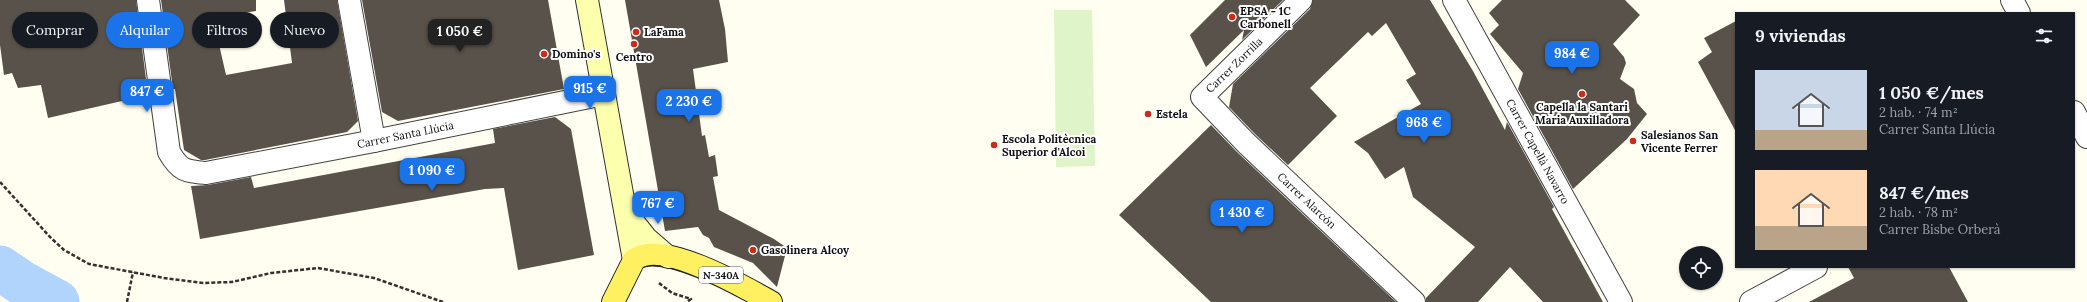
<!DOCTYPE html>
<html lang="es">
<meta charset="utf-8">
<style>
:root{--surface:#171b24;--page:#20242c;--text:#f1f3f6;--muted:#9ea1a6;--accent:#1a73e8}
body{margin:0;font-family:Lora,serif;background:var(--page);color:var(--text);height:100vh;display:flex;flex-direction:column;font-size:15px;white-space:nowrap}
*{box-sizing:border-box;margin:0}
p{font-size:13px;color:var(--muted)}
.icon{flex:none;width:22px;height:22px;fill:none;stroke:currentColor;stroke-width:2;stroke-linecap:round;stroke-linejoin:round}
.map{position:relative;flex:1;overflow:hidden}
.sheet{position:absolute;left:1735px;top:12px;width:340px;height:256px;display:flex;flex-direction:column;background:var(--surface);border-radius:0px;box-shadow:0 1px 3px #0004}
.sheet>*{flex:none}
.hud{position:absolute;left:12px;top:12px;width:380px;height:36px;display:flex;gap:8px}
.fabs{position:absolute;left:1679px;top:246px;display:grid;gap:8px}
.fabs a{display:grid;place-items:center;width:44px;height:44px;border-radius:50%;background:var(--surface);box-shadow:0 1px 3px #0004;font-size:20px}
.price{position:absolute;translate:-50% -34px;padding:0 9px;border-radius:8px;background:var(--accent);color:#fff;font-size:13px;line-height:26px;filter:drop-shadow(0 1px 2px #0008)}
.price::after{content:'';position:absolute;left:50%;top:24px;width:12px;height:9px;margin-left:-6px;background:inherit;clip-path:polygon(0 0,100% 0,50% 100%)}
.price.current{background:#222;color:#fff}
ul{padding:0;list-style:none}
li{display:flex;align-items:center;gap:12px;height:100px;padding:0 20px}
li span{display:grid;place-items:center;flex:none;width:112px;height:80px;border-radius:0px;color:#555}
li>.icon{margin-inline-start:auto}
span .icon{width:48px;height:48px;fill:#fffc;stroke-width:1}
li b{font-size:17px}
h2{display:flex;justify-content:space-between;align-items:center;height:48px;padding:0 20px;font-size:17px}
.chip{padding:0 14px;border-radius:18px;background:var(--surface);box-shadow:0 1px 3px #0004;font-size:14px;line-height:36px}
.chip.current{background:var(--accent);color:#fff}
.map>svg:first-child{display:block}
</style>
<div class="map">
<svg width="2087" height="302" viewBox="0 0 2087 302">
<rect width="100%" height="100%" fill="#fffef1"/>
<path fill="#dff4c9" d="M 1054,10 L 1092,10 L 1095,166 L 1056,167 Z"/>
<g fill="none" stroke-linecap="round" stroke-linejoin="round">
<path stroke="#b0d4fc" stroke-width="45" d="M 0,268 L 22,283 L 57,302"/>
</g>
<g fill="#59524a">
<path d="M 0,0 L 136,0 L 148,95 L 48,118 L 41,85 L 18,88 L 12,73 L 4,75 L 0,45 Z"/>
<path d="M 161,0 L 256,0 L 256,11 L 213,18 L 226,75 L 292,63 L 284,0 L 337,0 L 358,121 L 347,132 L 205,160 L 201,160 L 184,150 L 175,89 L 173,89 Z"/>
<path d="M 362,0 L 548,0 L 564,89 L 398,121 L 382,112 Z"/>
<path d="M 625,0 L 719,0 L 725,29 L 728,62 L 693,69 L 702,136 L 705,135 L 709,157 L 715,155 L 718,176 L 713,177 L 719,210 L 774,239 L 787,248 L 777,287 L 753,263 L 714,247 L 709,238 L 703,235 L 698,227 L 665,231 Z"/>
<path d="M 1225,0 L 1283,0 L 1242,40 L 1244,30 L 1206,67 L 1190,35 Z"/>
<path d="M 1313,0 L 1430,0 L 1473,71 L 1505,130 L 1507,122 L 1554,207 L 1552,209 L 1603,302 L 1543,302 L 1510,267 L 1478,302 L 1426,302 L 1426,298 L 1475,247 L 1413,197 L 1404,167 L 1385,179 L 1368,153 L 1354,142 L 1421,104 L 1406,80 L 1416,74 L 1386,23 L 1372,36 L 1368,32 L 1310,88 L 1337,116 L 1288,165 L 1255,134 L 1229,107 L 1233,84 L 1310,9 Z"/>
<path d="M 1502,0 L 1625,0 L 1640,15 L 1613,44 L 1624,57 L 1626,63 L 1620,79 L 1634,89 L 1637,103 L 1647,114 L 1627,139 L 1573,189 L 1518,89 L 1523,73 L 1490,34 L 1499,25 L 1489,13 Z"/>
<path d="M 1736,21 L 1736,132 L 1698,62 L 1712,52 L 1704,38 Z"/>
<path d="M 555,117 L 571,129 L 594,255 L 518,270 L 504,188 L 485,189 L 200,239 L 191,186 L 208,185 L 251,177 L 254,188 L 495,143 L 493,129 Z"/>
<path d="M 1211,125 L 1237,152 L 1396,302 L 1211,302 L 1119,215 Z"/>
<path d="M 1848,267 L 1949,267 L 1968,302 L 1809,302 L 1854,278 Z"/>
</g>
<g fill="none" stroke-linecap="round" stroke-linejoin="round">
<g stroke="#424242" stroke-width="24">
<g id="minor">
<path id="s1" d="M 148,0 L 169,152 C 180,171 185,171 206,173 L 374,141 L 604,94"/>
<path d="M 349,0 L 374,141"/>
<path id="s2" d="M 1301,0 L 1202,97 L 1246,143 L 1414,302"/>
<path id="s3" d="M 1454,0 L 1621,302"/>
<path d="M 1751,302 L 1816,267"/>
</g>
</g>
<g stroke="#424242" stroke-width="24">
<g id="tertiary">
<path d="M 2012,0 L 2019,13"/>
<path d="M 2074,112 L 2087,137"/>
</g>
</g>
<g stroke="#313131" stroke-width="24">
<g id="secondary">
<path d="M 587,0 L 634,260"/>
<path d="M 627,214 L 646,238 L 668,257"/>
</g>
</g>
<g stroke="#202020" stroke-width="24">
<path id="primary" d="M 613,302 L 634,260 C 660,238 746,288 771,302"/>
</g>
<g stroke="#313131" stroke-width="2.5" stroke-dasharray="4 2" stroke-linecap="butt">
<path d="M 0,182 L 50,237 L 64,250 L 89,264 L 164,278 L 203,283 L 232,282 L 271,273 L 318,268 L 374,278 L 443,302"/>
<path d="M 659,283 L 672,293 L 691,299 L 687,302"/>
<path d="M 127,302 L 133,272"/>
</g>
<use href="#minor" stroke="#fff" stroke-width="22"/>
<use href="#tertiary" stroke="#fff" stroke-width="22"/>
<use href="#secondary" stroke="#fcffac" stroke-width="22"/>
<use href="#primary" stroke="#fff061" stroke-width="22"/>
</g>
<g fill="#cd2b19" stroke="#fff" stroke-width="1.5">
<circle cx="1232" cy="17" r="4"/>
<circle cx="636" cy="32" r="4"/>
<circle cx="634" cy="44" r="4"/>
<circle cx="544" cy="54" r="4"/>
<circle cx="1582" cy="94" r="4"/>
<circle cx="1148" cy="114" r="4"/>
<circle cx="1633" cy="141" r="4"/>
<circle cx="994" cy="145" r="4"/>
<circle cx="753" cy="250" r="4"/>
</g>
<g text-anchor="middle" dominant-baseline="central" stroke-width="4" stroke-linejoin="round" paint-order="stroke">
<rect fill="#fff" stroke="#575757" stroke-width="1" x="699" y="267" width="44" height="16" rx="3"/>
<g font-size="10" font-weight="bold" fill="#0f0f0f">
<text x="721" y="275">N-340A</text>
</g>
<g font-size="11" font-weight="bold" fill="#0f0f0f" stroke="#fff" text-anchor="start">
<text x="1240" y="11">EPSA - 1C<tspan x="1240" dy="13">Carbonell</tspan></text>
<text x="644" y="32">LaFama</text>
<text x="552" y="54">Domino's</text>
<text x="634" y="57" text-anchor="middle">Centro</text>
<text x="1582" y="107" text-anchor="middle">Capella la Santari<tspan x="1582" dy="13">Maria Auxilladora</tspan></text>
<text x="1156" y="114">Estela</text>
<text x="1641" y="135">Salesianos San<tspan x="1641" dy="13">Vicente Ferrer</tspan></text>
<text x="1002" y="139">Escola Politècnica<tspan x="1002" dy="13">Superior d'Alcoi</tspan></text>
<text x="761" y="250">Gasolinera Alcoy</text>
</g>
<g font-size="11" fill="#0f0f0f" stroke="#fff">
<text transform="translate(1234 65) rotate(-44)">Carrer Zorrilla</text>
<text stroke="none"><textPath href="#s1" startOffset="402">Carrer Santa Llúcia</textPath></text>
<text stroke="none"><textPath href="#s3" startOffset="173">Carrer Capellà Navarro</textPath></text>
<text stroke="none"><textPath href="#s2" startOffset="286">Carrer Alarcón</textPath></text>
</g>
</g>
</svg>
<div class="fabs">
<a><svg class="icon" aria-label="locate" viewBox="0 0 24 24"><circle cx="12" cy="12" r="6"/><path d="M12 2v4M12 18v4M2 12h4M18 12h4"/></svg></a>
</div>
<b class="price current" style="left:460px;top:53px">1 050 €</b>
<b class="price" style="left:1572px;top:75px">984 €</b>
<b class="price" style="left:590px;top:110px">915 €</b>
<b class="price" style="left:147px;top:113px">847 €</b>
<b class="price" style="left:689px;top:123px">2 230 €</b>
<b class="price" style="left:1424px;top:144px">968 €</b>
<b class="price" style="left:432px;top:192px">1 090 €</b>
<b class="price" style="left:658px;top:225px">767 €</b>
<b class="price" style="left:1242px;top:234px">1 430 €</b>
<div class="hud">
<a class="chip">Comprar</a>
<a class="chip current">Alquilar</a>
<a class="chip">Filtros</a>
<a class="chip">Nuevo</a>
</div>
<section class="sheet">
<h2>9 viviendas<svg class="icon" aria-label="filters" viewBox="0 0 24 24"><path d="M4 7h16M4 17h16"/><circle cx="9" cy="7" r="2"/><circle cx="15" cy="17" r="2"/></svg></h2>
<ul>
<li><span style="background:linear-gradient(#c9d6e8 75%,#b9a48a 0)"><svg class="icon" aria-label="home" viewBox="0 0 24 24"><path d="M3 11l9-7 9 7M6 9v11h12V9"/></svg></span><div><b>1 050 €/mes</b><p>2 hab. · 74 m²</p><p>Carrer Santa Llúcia</p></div></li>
<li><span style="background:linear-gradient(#ffd9b3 70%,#b9a48a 0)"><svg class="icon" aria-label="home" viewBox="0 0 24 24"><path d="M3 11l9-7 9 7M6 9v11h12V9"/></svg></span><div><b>847 €/mes</b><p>2 hab. · 78 m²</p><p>Carrer Bisbe Orberà</p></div></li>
</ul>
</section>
</div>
